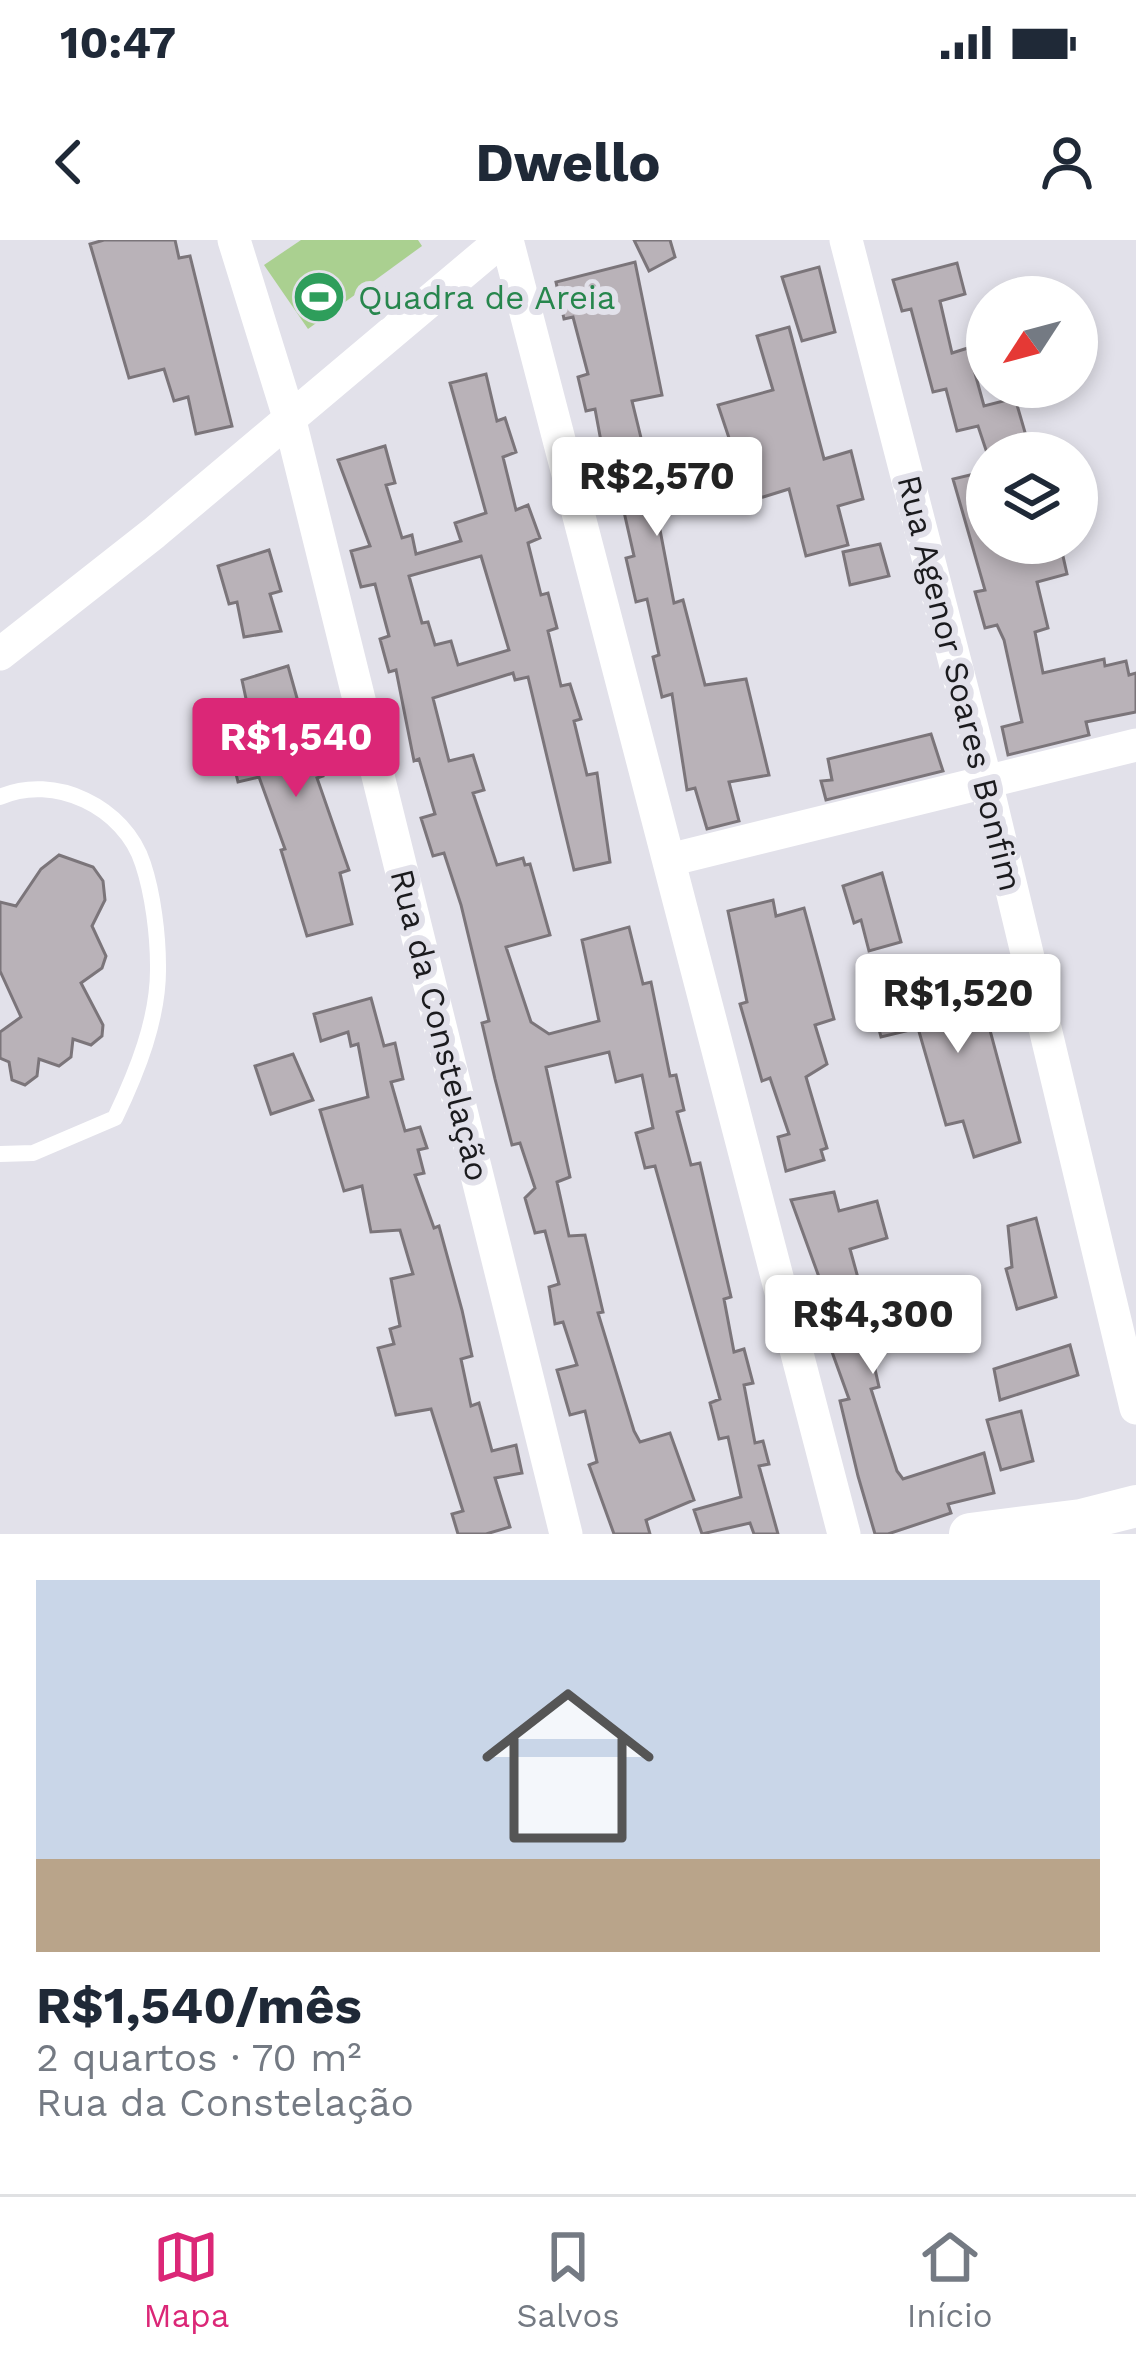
<!DOCTYPE html>
<html lang="pt">
<meta charset="utf-8">
<style>
:root{--surface:#fff;--page:#f6f6f7;--text:#1f2937;--muted:#747a83;--line:#e0e1e3;--accent:#db2777}
body{margin:0;font-family:"Work Sans",sans-serif;background:var(--page);color:var(--text);height:100vh;display:flex;flex-direction:column;font-size:45px;white-space:nowrap}
*{box-sizing:border-box;margin:0}
p{font-size:39px;color:var(--muted)}
.icon{flex:none;width:66px;height:66px;fill:none;stroke:currentColor;stroke-width:2;stroke-linecap:round;stroke-linejoin:round}
.map{position:relative;height:1294px;overflow:hidden}
.panel{display:flex;flex-direction:column;background:var(--surface);flex:1}
.panel>*{flex:none}
.needle{width:78px;rotate:234deg}
.fabs{position:absolute;left:966px;top:36px;display:grid;gap:24px}
.fabs a{display:grid;place-items:center;width:132px;height:132px;border-radius:50%;background:var(--surface);box-shadow:0 6px 18px #0003;font-size:60px}
.price{position:absolute;translate:-50% -102px;padding:0 27px;border-radius:12px;background:#fff;color:#222;font-size:39px;line-height:78px;filter:drop-shadow(0 3px 6px #0008)}
.price::after{content:'';position:absolute;left:50%;top:72px;width:36px;height:27px;margin-left:-18px;background:inherit;clip-path:polygon(0 0,100% 0,50% 100%)}
.price.active{background:var(--accent);color:#fff}
ul{padding:0;list-style:none}
li{display:grid;align-content:center;gap:24px;height:636px;padding:0 36px}
li span{display:grid;place-items:center;height:372px;border-radius:0px;color:#555}
li>.icon{margin-inline-start:auto}
span .icon{width:216px;height:216px;fill:#fffc;stroke-width:1}
li b{font-size:51px}
.status{display:flex;justify-content:space-between;align-items:center;height:84px;padding:0 60px;background:var(--surface);direction:ltr}
.status svg{height:33px;fill:currentColor}
header{display:flex;justify-content:space-between;align-items:center;height:156px;padding:0 36px;background:var(--surface);font-size:54px;font-weight:700}
.tab-bar{display:flex;justify-content:space-around;align-items:center;height:168px;border-top:3px solid var(--line);background:var(--surface);font-size:33px;color:var(--muted)}
.tab-bar a{display:grid;justify-items:center;gap:6px}
.tab-bar .active{color:var(--accent)}
.map>svg:first-child{display:block}
</style>
<div class="status"><b>10:47</b><svg viewBox="0 0 49 12"><path d="M0 12V9h3v3zM5 12V6h3v6zM10 12V3h3v9zM15 12V0h3v12zM26 1h20v11H26zM47 4h2v5h-2z"/></svg></div>
<header><svg class="icon" aria-label="back" viewBox="0 0 24 24"><path d="M15 5l-7 7 7 7"/></svg>Dwello<svg class="icon" aria-label="person" viewBox="0 0 24 24"><circle cx="12" cy="8" r="4"/><path d="M4 21q1-7 8-7t8 7"/></svg></header>
<div class="map">
<svg width="1136" height="1294" viewBox="0 0 1136 1294">
<rect width="100%" height="100%" fill="#e2e1ea"/>
<path fill="#aad090" d="M 301,0 L 418,0 L 422,6 L 308,89 L 264,25 Z"/>
<g fill="#b9b2b8" stroke="#7b757a" stroke-width="3" fill-rule="evenodd">
<path d="M 104,0 L 175,0 L 179,18 L 190,16 L 232,186 L 196,194 L 188,157 L 174,161 L 164,129 L 129,138 L 90,4 Z"/>
<path d="M 634,0 L 670,0 L 675,17 L 649,31 Z"/>
<path d="M 635,22 L 662,155 L 632,161 L 643,206 L 633,208 L 656,269 L 674,363 L 683,360 L 705,445 L 746,439 L 769,535 L 729,542 L 739,581 L 707,589 L 695,548 L 687,550 L 672,454 L 662,457 L 653,417 L 659,415 L 647,359 L 636,362 L 626,318 L 634,316 L 622,263 L 613,266 L 595,169 L 586,171 L 578,137 L 588,134 L 573,77 L 564,79 L 556,42 Z"/>
<path d="M 957,23 L 965,54 L 940,61 L 952,113 L 968,108 L 984,166 L 1015,158 L 1031,213 L 987,213 L 978,186 L 957,191 L 946,149 L 933,152 L 911,69 L 902,71 L 893,40 Z"/>
<path d="M 819,27 L 835,92 L 802,101 L 782,37 Z"/>
<path d="M 789,87 L 824,219 L 851,211 L 863,259 L 838,266 L 848,305 L 806,316 L 789,249 L 750,261 L 718,165 L 773,150 L 757,96 Z"/>
<path d="M 486,134 L 497,181 L 505,178 L 516,212 L 503,217 L 516,270 L 528,265 L 540,298 L 528,303 L 541,355 L 548,353 L 557,388 L 548,391 L 561,446 L 570,444 L 581,479 L 574,481 L 587,535 L 597,533 L 610,622 L 574,630 L 528,437 L 515,440 L 513,433 L 433,458 L 449,521 L 473,515 L 484,550 L 473,553 L 497,625 L 523,618 L 525,625 L 530,624 L 550,695 L 506,707 L 531,782 L 549,794 L 599,781 L 582,700 L 629,687 L 643,744 L 651,742 L 670,836 L 676,835 L 684,870 L 677,872 L 691,925 L 700,923 L 731,1057 L 724,1059 L 734,1112 L 744,1109 L 753,1143 L 744,1145 L 755,1203 L 763,1201 L 769,1224 L 759,1226 L 778,1294 L 754,1294 L 750,1283 L 702,1294 L 694,1270 L 741,1257 L 728,1197 L 719,1199 L 710,1163 L 720,1159 L 655,926 L 645,928 L 636,893 L 653,888 L 642,835 L 616,842 L 609,812 L 546,827 L 570,937 L 557,942 L 569,996 L 585,995 L 603,1072 L 598,1073 L 634,1191 L 640,1202 L 670,1193 L 694,1260 L 646,1280 L 650,1294 L 614,1294 L 589,1225 L 597,1222 L 585,1171 L 570,1175 L 557,1130 L 577,1125 L 563,1082 L 555,1084 L 549,1047 L 559,1044 L 545,991 L 535,993 L 525,958 L 535,948 L 520,903 L 512,905 L 495,839 L 482,783 L 489,781 L 461,665 L 444,613 L 433,616 L 421,578 L 435,574 L 419,519 L 414,521 L 396,430 L 389,432 L 380,399 L 389,396 L 375,344 L 361,347 L 351,311 L 370,306 L 338,220 L 385,206 L 395,243 L 386,245 L 402,298 L 412,295 L 416,314 L 461,301 L 455,283 L 486,273 L 450,143 ZM 481,316 L 509,410 L 458,425 L 451,401 L 435,405 L 428,382 L 422,383 L 409,336 Z"/>
<path d="M 987,231 L 987,303 L 1010,303 L 1012,313 L 1060,303 L 1067,334 L 1037,342 L 1048,388 L 1035,392 L 1043,433 L 1104,419 L 1105,426 L 1126,421 L 1129,435 L 1136,433 L 1136,472 L 1086,482 L 1089,495 L 1008,515 L 1002,487 L 1022,482 L 1004,400 L 997,385 L 985,388 L 975,352 L 985,350 L 953,239 Z"/>
<path d="M 880,304 L 889,336 L 850,345 L 843,312 Z"/>
<path d="M 269,310 L 281,351 L 270,354 L 281,391 L 244,397 L 237,362 L 229,364 L 218,326 Z"/>
<path d="M 288,426 L 309,501 L 316,500 L 323,536 L 317,538 L 349,630 L 340,633 L 352,684 L 307,696 L 281,610 L 285,609 L 259,537 L 238,542 L 232,517 L 257,510 L 242,440 Z"/>
<path d="M 931,494 L 943,531 L 826,560 L 821,541 L 832,540 L 828,519 Z"/>
<path d="M 59,615 L 93,627 L 103,641 L 105,660 L 92,686 L 106,716 L 102,728 L 81,743 L 103,785 L 102,796 L 91,805 L 73,799 L 71,817 L 59,826 L 39,819 L 37,836 L 25,845 L 12,840 L 9,822 L 0,818 L 0,792 L 21,777 L 0,731 L 0,662 L 16,666 L 41,629 Z"/>
<path d="M 882,633 L 901,702 L 869,711 L 861,680 L 854,683 L 843,646 Z"/>
<path d="M 773,660 L 776,676 L 804,668 L 834,779 L 815,785 L 827,824 L 806,837 L 827,908 L 821,910 L 824,920 L 786,931 L 778,897 L 789,894 L 770,838 L 762,841 L 740,764 L 747,762 L 728,671 Z"/>
<path d="M 979,731 L 989,766 L 984,768 L 1020,902 L 974,917 L 963,881 L 946,885 L 918,788 L 881,797 L 872,763 Z"/>
<path d="M 371,758 L 384,806 L 395,803 L 403,839 L 391,842 L 405,891 L 420,887 L 427,908 L 418,910 L 424,933 L 415,935 L 434,988 L 439,986 L 462,1070 L 472,1116 L 461,1119 L 471,1166 L 479,1163 L 492,1211 L 516,1205 L 522,1233 L 495,1238 L 510,1287 L 486,1294 L 458,1294 L 452,1274 L 463,1271 L 431,1169 L 396,1175 L 378,1108 L 394,1104 L 390,1089 L 400,1086 L 391,1039 L 413,1034 L 400,990 L 371,992 L 362,946 L 344,951 L 320,870 L 368,857 L 358,804 L 351,806 L 348,792 L 321,801 L 314,774 Z"/>
<path d="M 293,814 L 313,860 L 271,874 L 255,826 Z"/>
<path d="M 834,952 L 839,971 L 877,961 L 887,998 L 850,1009 L 863,1056 L 853,1059 L 863,1108 L 870,1107 L 879,1147 L 871,1149 L 897,1231 L 903,1239 L 984,1213 L 994,1253 L 948,1264 L 951,1273 L 888,1294 L 875,1294 L 858,1236 L 840,1161 L 849,1159 L 818,1073 L 831,1070 L 791,960 Z"/>
<path d="M 1036,978 L 1056,1057 L 1017,1069 L 1006,1029 L 1012,1027 L 1008,986 Z"/>
<path d="M 1070,1105 L 1078,1135 L 1000,1160 L 994,1129 Z"/>
<path d="M 1021,1171 L 1033,1221 L 1001,1230 L 987,1180 Z"/>
</g>
<g fill="none" stroke-linecap="round" stroke-linejoin="round">
<path stroke="#fff" stroke-width="16" d="M 0,557 C 54,533 125,567 143,624 C 153,654 158,695 158,726 C 159,778 137,832 115,878 L 33,913 L 0,914"/>
<g stroke="#fff" stroke-width="33">
<path d="M 234,0 L 289,177 L 566,1294"/>
<path d="M 507,0 L 844,1294"/>
<path d="M 846,0 L 986,542 L 1136,1168"/>
<path d="M 0,414 L 154,293 L 502,0"/>
<path d="M 673,619 L 1136,505"/>
</g>
<path stroke="#fff" stroke-width="42" d="M 970,1294 L 1081,1280 L 1136,1266"/>
</g>
<defs>
<g id="stadium-disc" transform="scale(2.7)"><circle r="9.5" fill="#2e9e5b" stroke="#e2e1ea"/><path d="M0-5a6.5 5 0 1 0 0 10a6.5 5 0 1 0 0-10ZM-3.5-1.8h7v3.6h-7Z" fill="#fff"/></g>
</defs>
<g fill-rule="evenodd">
<use href="#stadium-disc" x="319" y="57"/>
</g>
<g text-anchor="middle" dominant-baseline="central" stroke-width="12" stroke-linejoin="round" paint-order="stroke">
<g font-size="33" fill="#27864d" stroke="#e2e1ea" text-anchor="start">
<text x="358" y="57">Quadra de Areia</text>
</g>
<g font-size="33" fill="#1b1b1e" stroke="#e2e1ea">
<text transform="translate(960 443) rotate(76)">Rua Agenor Soares Bonfim</text>
<text transform="translate(440 785) rotate(76)">Rua da Constelação</text>
</g>
</g>
</svg>
<div class="fabs">
<a><svg class="needle" viewBox="-14 -14 28 28"><path d="M0-13l5 13h-10z" fill="#e53935"/><path d="M0 13l5-13h-10z" fill="#747a83"/></svg></a>
<a><svg class="icon" aria-label="layers" viewBox="0 0 24 24"><path d="M12 4l9 5-9 5-9-5zM3 14l9 5 9-5"/></svg></a>
</div>
<b class="price" style="left:657px;top:299px">R$2,570</b>
<b class="price active" style="left:296px;top:560px">R$1,540</b>
<b class="price" style="left:958px;top:816px">R$1,520</b>
<b class="price" style="left:873px;top:1137px">R$4,300</b>
</div>
<section class="panel">
<ul>
<li><span style="background:linear-gradient(#c9d6e8 75%,#b9a48a 0)"><svg class="icon" aria-label="home" viewBox="0 0 24 24"><path d="M3 11l9-7 9 7M6 9v11h12V9"/></svg></span><div><b>R$1,540/mês</b><p>2 quartos · 70 m²</p><p>Rua da Constelação</p></div></li>
</ul>
</section>
<nav class="tab-bar">
<a class="active"><svg class="icon" aria-label="map" viewBox="0 0 24 24"><path d="M3 6l6-2 6 2 6-2v14l-6 2-6-2-6 2zM9 4v14M15 6v14"/></svg>Mapa</a>
<a><svg class="icon" aria-label="saved" viewBox="0 0 24 24"><path d="M7 4h10v16l-5-4-5 4z"/></svg>Salvos</a>
<a><svg class="icon" aria-label="home" viewBox="0 0 24 24"><path d="M3 11l9-7 9 7M6 9v11h12V9"/></svg>Início</a>
</nav>
